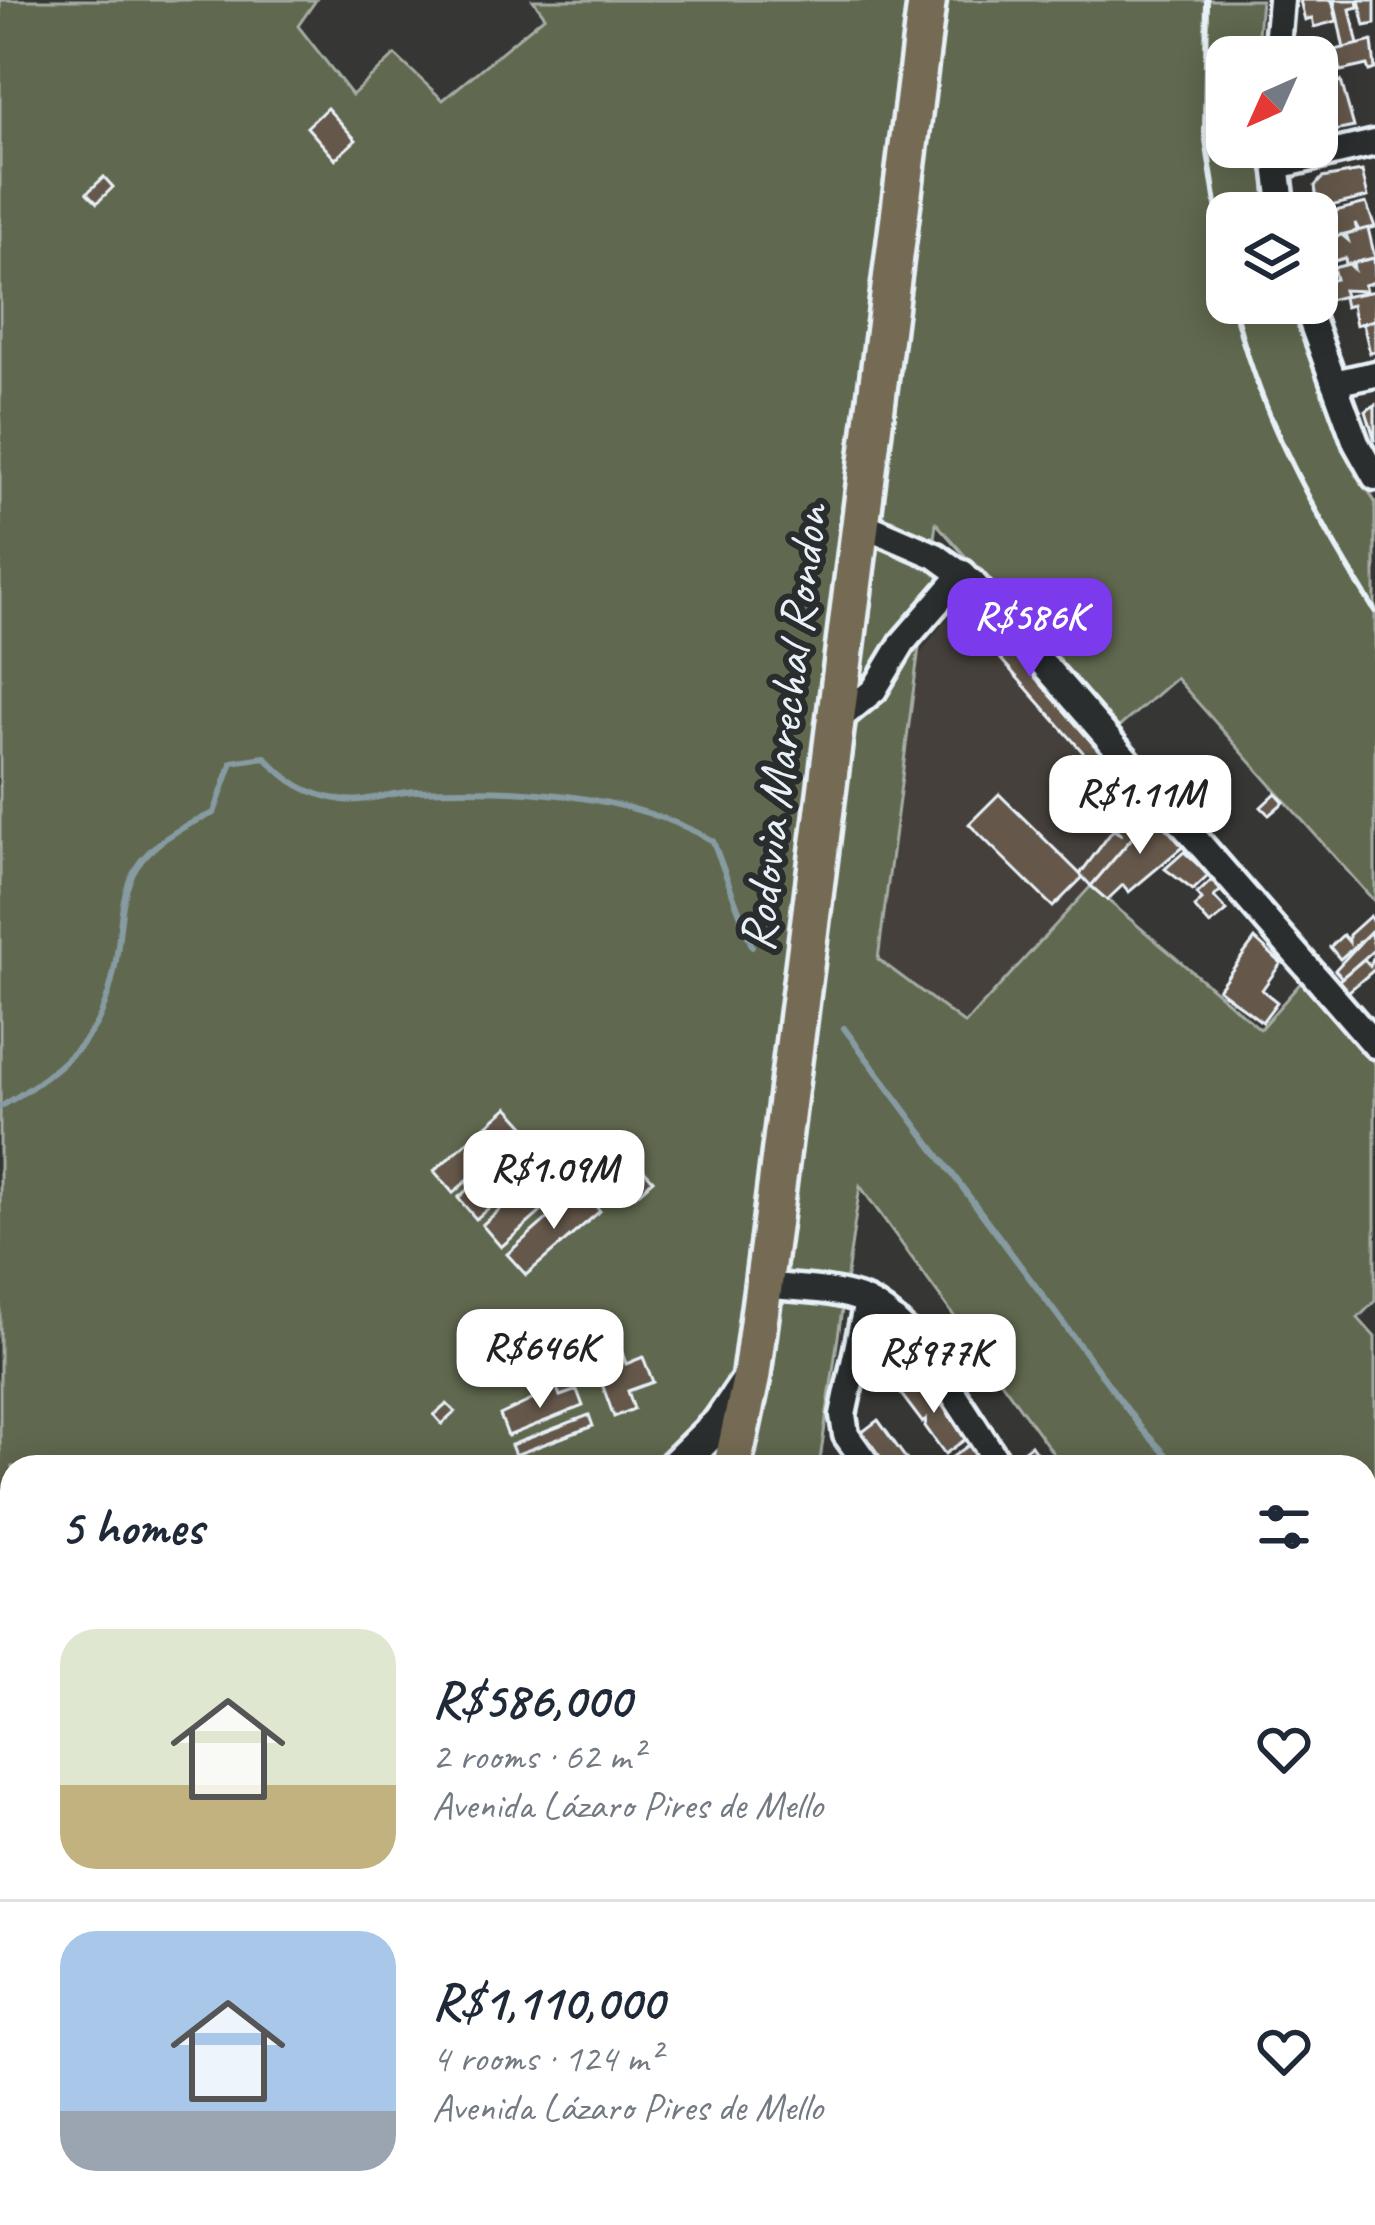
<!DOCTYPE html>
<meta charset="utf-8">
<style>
:root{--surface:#fff;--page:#f2f2f3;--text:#1f2937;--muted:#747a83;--line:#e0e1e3;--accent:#7c3aed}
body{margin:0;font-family:Caveat,sans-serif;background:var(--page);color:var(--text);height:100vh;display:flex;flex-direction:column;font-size:45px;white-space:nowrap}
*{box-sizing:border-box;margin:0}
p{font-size:39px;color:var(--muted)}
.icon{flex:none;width:66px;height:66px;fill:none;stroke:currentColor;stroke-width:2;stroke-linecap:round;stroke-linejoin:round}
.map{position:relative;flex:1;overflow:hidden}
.details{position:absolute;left:0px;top:1455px;width:1377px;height:771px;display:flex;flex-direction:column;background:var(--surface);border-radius:36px 36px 0 0;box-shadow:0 6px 30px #0003}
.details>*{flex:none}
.needle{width:78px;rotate:225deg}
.tools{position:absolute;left:1206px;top:36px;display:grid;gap:24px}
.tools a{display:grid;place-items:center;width:132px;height:132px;border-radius:24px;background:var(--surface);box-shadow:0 6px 30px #0003;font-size:60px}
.price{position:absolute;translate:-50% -102px;padding:0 27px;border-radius:24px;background:#fff;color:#222;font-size:39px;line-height:78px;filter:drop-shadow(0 3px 6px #0008)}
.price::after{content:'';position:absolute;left:50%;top:72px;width:36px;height:27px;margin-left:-18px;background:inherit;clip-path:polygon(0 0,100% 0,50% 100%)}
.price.selected{background:var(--accent);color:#fff}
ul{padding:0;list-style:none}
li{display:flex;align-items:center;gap:36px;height:300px;padding:0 60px}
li+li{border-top:3px solid var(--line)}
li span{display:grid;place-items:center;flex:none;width:336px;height:240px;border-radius:36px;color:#555}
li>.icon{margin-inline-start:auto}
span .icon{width:144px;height:144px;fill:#fffc;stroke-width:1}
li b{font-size:51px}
h2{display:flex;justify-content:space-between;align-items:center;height:144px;padding:0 60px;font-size:51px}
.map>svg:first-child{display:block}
</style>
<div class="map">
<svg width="1375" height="2225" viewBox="0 0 1375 2225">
<rect width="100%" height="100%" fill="#363634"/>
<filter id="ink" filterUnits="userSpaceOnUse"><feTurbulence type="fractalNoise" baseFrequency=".00833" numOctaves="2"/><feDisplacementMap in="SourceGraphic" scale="24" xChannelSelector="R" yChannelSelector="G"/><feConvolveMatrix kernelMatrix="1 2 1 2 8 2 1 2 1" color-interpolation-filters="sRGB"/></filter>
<g filter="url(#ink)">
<g fill="#44403b">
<path d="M 966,593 L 1156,810 L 965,1024 L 878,959 L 918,657 Z"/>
<path d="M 1365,1846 L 1375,1856 L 1375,2097 L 1365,2117 Z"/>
<path d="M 978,2214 L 1315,2214 L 1309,2225 L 987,2225 Z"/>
</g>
<g fill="#61684f" stroke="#a4aca4" stroke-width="3">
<path d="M 0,0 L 316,0 L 298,26 L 352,95 L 395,55 L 443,100 L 545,16 L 533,0 L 1261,0 L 1256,57 L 1227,57 L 1227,147 L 1261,147 L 1267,213 L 1227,213 L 1227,303 L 1291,303 L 1345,450 L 1375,502 L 1375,902 L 1176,678 L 1118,728 L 936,523 L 931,562 L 948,573 L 925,602 L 878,959 L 965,1024 L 1091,886 L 1260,1029 L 1304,979 L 1375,1064 L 1375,1301 L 1358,1318 L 1375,1337 L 1375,1856 L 1365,1846 L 1365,1467 L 1063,1467 L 860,1186 L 819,1467 L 12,1467 L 12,2214 L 869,2214 L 874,2225 L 0,2225 Z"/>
<path d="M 1375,2097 L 1375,2225 L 1309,2225 L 1315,2214 L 1365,2214 L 1365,2117 Z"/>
</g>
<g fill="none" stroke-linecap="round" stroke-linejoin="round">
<g stroke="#869ba2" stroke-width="6">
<path d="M 844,1028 L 1141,1428 L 1178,1467"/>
<path d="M 0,1107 C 35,1087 85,1052 101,1014 C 141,918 86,865 214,813 L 232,762 L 265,757 C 287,782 308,795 343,800 C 365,803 393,792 416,791 C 512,787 628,792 713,841 L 752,946"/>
<path d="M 1365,1664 L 1375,1670"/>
</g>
</g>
<g fill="#65584c" stroke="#e8f1f8" stroke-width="3">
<path d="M 1300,0 L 1332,0 L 1337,21 L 1314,27 L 1312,18 L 1305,20 Z"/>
<path d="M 1334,0 L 1357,0 L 1358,7 L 1350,9 L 1358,45 L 1344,49 Z"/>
<path d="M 1359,0 L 1375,0 L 1375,24 L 1365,26 Z"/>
<path d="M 1372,41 L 1375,69 L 1369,71 L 1367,65 L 1341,71 L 1335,50 Z"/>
<path d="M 1341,81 L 1354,127 L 1334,131 L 1331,121 L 1317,124 L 1317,87 Z"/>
<path d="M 327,108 L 356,140 L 335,159 L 307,127 Z"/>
<path d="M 1362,171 L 1368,197 L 1318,209 L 1315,186 L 1322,178 Z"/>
<path d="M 104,177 L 113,187 L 97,203 L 87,193 Z"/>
<path d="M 1366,203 L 1375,227 L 1359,231 L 1355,223 L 1357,231 L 1317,241 L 1317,213 L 1310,211 L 1331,206 L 1332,212 Z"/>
<path d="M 1368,228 L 1375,258 L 1346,265 L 1345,258 L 1331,262 L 1326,238 L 1342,235 L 1348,240 L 1346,234 Z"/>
<path d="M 1374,258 L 1375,282 L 1364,285 L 1366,291 L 1343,290 L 1345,296 L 1329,300 L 1322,283 L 1336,279 L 1333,268 L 1349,264 L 1354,269 L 1353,263 Z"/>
<path d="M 1375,291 L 1375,320 L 1356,325 L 1352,305 L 1345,307 L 1343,297 Z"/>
<path d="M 1375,320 L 1375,351 L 1370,353 L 1363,323 Z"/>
<path d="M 1375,405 L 1375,441 L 1366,411 Z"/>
<path d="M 975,602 L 1109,756 L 1096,767 L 991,648 L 986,653 L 956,618 Z"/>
<path d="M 1276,793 L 1284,802 L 1269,815 L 1261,807 Z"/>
<path d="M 999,794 L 1083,877 L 1053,907 L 969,824 Z"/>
<path d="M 1135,800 L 1154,812 L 1091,886 L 1080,874 L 1113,830 L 1122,835 L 1111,824 Z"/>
<path d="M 1156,810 L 1186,844 L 1129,892 L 1123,885 L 1107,900 L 1091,886 Z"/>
<path d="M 1184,852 L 1209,875 L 1193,890 L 1165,869 Z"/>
<path d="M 1213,879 L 1222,889 L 1214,897 L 1227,911 L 1210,925 L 1194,907 L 1202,900 L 1197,894 Z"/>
<path d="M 1370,916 L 1375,928 L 1340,959 L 1330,947 L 1343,935 L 1349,942 L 1349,935 Z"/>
<path d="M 1370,932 L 1375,949 L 1342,978 L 1335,970 Z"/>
<path d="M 1255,939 L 1281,963 L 1262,990 L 1277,1002 L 1262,1022 L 1218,989 Z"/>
<path d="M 1375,953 L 1375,969 L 1348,992 L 1338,981 L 1364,959 L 1370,966 Z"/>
<path d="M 508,1107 L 527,1128 L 453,1193 L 434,1171 Z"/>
<path d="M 531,1133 L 551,1155 L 476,1219 L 458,1198 Z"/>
<path d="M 555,1161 L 575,1182 L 501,1247 L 482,1225 Z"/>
<path d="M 642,1168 L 653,1180 L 635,1196 L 624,1184 Z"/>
<path d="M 581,1189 L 600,1211 L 526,1275 L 507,1254 Z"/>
<path d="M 622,1352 L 626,1364 L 643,1357 L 653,1382 L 628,1391 L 634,1409 L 614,1417 L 594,1362 Z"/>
<path d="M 923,1378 L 966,1439 L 945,1454 L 925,1426 L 926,1419 L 922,1422 L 901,1394 Z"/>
<path d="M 557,1388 L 560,1396 L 577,1390 L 583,1406 L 508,1436 L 500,1415 Z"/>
<path d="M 447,1404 L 455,1412 L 442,1424 L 434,1415 Z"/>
<path d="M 589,1415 L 593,1426 L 515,1455 L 511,1445 Z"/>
<path d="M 878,1420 L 912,1467 L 879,1467 L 857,1436 Z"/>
<path d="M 969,1445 L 985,1467 L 953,1467 L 948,1460 Z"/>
<path d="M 1031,1445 L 1046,1467 L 1012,1467 L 1008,1462 Z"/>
</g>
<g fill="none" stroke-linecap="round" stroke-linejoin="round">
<g stroke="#e8f1f8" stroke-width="33">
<g id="minor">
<path d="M 1276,57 L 1281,0"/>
<path d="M 1275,147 L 1283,213"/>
<path d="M 1277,166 L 1375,143"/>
<path d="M 1305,303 L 1356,443 L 1375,477"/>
<path d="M 1334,383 L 1375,374"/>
<path d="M 860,523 L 936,556 L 972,582 L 1375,1045"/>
<path d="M 835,722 L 874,690 L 903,642 L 963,573"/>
<path d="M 763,1285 C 796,1289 834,1288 865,1301 C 918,1324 968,1420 1001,1467"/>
<path d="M 867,1302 L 843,1415 L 846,1435 L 869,1467"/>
</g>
</g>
<g stroke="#e8f1f8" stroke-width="42">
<path id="secondary" d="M 675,1467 L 720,1423 L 748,1382"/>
</g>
<g stroke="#e8f1f8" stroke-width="45">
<g id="primary">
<path d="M 732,1467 L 751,1378 L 771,1231 L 927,0"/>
<path d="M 791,2214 L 797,2225"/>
<path d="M 457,2225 L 462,2214"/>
</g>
</g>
<use href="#minor" stroke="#2a2d2e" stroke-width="24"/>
<use href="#secondary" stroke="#2a2d2e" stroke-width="33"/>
<use href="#primary" stroke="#746b52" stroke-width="36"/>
<g stroke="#e8f1f8" stroke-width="6">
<path d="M 1207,0 L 1205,133 L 1227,276"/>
<path d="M 1233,303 C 1259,415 1315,515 1375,611"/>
</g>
</g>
</g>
<g text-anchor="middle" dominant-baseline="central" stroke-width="12" stroke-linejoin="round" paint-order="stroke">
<g font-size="51" fill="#e8f1f8" stroke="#2a2d2e">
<text transform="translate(783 728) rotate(-83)">Rodovia Marechal Rondon</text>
</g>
</g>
</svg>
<div class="tools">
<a><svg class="needle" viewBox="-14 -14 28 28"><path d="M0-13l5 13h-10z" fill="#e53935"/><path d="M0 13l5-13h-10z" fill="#747a83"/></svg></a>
<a><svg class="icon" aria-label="layers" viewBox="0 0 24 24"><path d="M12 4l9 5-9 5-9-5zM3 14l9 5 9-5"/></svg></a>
</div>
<b class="price selected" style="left:1030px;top:680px">R$586K</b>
<b class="price" style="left:1140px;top:857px">R$1.11M</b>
<b class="price" style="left:554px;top:1232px">R$1.09M</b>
<b class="price" style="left:540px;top:1411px">R$646K</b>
<b class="price" style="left:934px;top:1416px">R$977K</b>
<section class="details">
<h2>5 homes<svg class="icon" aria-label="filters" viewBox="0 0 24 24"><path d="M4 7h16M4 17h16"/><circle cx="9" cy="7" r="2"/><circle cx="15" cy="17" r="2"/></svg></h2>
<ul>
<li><span style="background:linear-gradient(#dfe7d0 65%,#c2b280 0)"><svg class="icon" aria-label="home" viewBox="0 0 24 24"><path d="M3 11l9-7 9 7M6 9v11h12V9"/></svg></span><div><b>R$586,000</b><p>2 rooms · 62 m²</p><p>Avenida Lázaro Pires de Mello</p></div><svg class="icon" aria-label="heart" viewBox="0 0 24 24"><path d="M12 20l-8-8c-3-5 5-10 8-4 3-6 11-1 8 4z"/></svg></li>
<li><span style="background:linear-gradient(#a9c7e8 75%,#9aa5b1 0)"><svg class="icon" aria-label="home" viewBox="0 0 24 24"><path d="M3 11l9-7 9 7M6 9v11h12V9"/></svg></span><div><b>R$1,110,000</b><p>4 rooms · 124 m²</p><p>Avenida Lázaro Pires de Mello</p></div><svg class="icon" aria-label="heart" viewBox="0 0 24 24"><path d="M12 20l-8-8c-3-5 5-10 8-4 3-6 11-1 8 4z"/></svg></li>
</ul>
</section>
</div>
